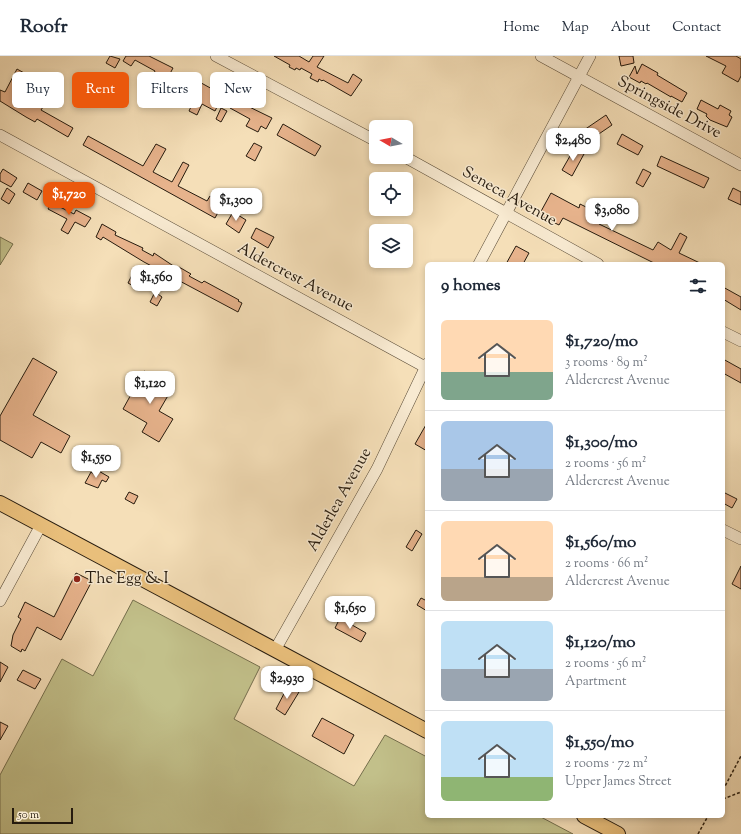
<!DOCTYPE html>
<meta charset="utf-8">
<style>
:root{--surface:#fff;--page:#f2f2f3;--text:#1f2937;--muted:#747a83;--line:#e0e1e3;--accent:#ea580c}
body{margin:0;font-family:"Sorts Mill Goudy",serif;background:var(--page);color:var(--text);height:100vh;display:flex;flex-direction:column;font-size:15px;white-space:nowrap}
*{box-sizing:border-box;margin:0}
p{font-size:13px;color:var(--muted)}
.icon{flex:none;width:22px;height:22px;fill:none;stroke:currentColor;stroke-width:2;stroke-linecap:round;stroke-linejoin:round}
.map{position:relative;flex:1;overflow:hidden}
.side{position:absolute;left:425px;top:206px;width:300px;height:556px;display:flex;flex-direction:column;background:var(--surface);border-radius:6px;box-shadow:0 2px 6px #0003}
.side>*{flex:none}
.hud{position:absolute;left:12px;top:16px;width:353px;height:36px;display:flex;gap:8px}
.needle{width:26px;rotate:280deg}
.tools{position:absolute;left:369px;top:64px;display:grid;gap:8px}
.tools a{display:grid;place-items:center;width:44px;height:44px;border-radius:6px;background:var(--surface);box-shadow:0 2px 6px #0003;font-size:20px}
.scale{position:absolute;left:12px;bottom:10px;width:61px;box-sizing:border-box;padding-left:4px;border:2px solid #261b0e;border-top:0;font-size:11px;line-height:14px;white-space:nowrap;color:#261b0e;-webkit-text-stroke:3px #f8ead1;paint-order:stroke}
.price{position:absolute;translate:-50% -34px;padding:0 9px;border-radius:8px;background:#fff;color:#222;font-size:13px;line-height:26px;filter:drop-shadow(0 1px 2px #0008)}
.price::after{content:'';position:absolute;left:50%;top:24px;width:12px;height:9px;margin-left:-6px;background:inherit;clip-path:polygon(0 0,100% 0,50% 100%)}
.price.selected{background:var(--accent);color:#fff}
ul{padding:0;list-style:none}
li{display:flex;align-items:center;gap:12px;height:100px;padding:0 16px}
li+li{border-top:1px solid var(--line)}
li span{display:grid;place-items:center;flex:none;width:112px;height:80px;border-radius:6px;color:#555}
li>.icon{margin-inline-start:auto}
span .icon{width:48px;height:48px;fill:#fffc;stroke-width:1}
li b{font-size:17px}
h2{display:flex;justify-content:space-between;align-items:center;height:48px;padding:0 16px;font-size:17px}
.pill{padding:0 14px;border-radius:6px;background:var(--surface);box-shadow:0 2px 6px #0003;font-size:14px;line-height:36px}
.pill.selected{background:var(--accent);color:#fff}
header{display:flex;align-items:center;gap:24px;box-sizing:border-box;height:56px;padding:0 20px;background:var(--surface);border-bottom:1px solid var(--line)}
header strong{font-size:19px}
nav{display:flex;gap:22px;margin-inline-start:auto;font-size:14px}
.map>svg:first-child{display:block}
</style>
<header>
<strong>Roofr</strong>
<nav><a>Home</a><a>Map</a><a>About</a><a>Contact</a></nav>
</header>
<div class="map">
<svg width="741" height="778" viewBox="0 0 741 778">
<rect width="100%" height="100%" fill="#f5dfb8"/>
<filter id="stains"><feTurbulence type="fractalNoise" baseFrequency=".005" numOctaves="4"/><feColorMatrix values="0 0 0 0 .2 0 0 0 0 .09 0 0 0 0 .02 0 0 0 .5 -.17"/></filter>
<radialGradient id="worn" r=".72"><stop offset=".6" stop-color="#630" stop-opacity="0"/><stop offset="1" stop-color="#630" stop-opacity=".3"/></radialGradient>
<g fill="#c2c08a" stroke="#746e4c">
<path d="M 0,181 L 13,188 L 0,209 Z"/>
<path d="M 133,544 L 260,611 L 234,663 L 354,730 L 385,679 L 427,701 L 427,760 L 539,760 L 573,778 L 0,778 L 0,719 L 62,603 L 93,620 Z"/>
</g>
<g fill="#e7b38c" stroke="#261b0e">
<path d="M 110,0 L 120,3 L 115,12 L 106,7 Z"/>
<path d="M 126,0 L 149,0 L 173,12 L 164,29 L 157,26 L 154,30 L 149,27 L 155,15 L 135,4 L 131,10 L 123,5 Z"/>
<path d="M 274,0 L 299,0 L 309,6 L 313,0 L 324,0 L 317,11 L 348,27 L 353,18 L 362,24 L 351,40 L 323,24 L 322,25 L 319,23 L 318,26 L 310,22 L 312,18 L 301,12 L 300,14 L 296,12 L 295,14 L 289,11 L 290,9 Z"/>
<path d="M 619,0 L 633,0 L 634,7 L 621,10 Z"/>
<path d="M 706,0 L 736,0 L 741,3 L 741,20 L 738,26 L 722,17 L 726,10 Z"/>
<path d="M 642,8 L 658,17 L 657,19 L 687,37 L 682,46 L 671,40 L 671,41 L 647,27 L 646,28 L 641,25 L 640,27 L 629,21 L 635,10 L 637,18 Z"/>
<path d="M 17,13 L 26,18 L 16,36 L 43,51 L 41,54 L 73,72 L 68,81 L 37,63 L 35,66 L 26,61 L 0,45 L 0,34 L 5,36 Z"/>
<path d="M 185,18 L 223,39 L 215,55 L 202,48 L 197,59 L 189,55 L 197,38 L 179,28 Z"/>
<path d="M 170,31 L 179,35 L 174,43 L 166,39 Z"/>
<path d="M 235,44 L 272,62 L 266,73 L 261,70 L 258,76 L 246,70 L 250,63 L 230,52 Z"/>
<path d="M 701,44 L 718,53 L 720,49 L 731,55 L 729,59 L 732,61 L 727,71 L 710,64 L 706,60 L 707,58 L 697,53 Z"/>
<path d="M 221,52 L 227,55 L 221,66 L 216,63 Z"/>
<path d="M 606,59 L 612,69 L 590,84 L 584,74 Z"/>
<path d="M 283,68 L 321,90 L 315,100 L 277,79 Z"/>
<path d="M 622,78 L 643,90 L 638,99 L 617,88 Z"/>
<path d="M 88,80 L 143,110 L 156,88 L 166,93 L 153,116 L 172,126 L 183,106 L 189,109 L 178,130 L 207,145 L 210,140 L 223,147 L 215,162 L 83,89 Z"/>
<path d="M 254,87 L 262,91 L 255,105 L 246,100 Z"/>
<path d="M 574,93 L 584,98 L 572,120 L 562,114 Z"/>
<path d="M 661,100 L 709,122 L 704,132 L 657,110 Z"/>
<path d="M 3,113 L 17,122 L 11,131 L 0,125 L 0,118 Z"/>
<path d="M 643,113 L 651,117 L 643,131 L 636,127 Z"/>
<path d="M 28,127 L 42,135 L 37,144 L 23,136 Z"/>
<path d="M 7,132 L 15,138 L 9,148 L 1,143 Z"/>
<path d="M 733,132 L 741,136 L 741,149 L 728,143 Z"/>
<path d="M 229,136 L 236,140 L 231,150 L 224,146 Z"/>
<path d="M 551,137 L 579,152 L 580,148 L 604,160 L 599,168 L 653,194 L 658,186 L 671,194 L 680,177 L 687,181 L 679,197 L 702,208 L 656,208 L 563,162 L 559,169 L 539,159 Z"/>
<path d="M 54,142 L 63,147 L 60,151 L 74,158 L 76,154 L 91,162 L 85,171 L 75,166 L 68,178 L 61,174 L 67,163 L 48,153 Z"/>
<path d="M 233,156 L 246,164 L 239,177 L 226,168 Z"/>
<path d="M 102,168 L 116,176 L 115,179 L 143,192 L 142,194 L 153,200 L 154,197 L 178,213 L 179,211 L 191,218 L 189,220 L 202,227 L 204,225 L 239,244 L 238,245 L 242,247 L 238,256 L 144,206 L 103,181 L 101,184 L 96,181 Z"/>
<path d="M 256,172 L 274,181 L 268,192 L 251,182 Z"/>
<path d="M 516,190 L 529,197 L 523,208 L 506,208 Z"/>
<path d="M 132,219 L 142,224 L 137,232 L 128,227 Z"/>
<path d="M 723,231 L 741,241 L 741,254 L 723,243 Z"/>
<path d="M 155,236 L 162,241 L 157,250 L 150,246 Z"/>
<path d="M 33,302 L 57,316 L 33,359 L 70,380 L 61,397 L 41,386 L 32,402 L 0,384 L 0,360 Z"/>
<path d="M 723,303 L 741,313 L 741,327 L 723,317 Z"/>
<path d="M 144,315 L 173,331 L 159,355 L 173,363 L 159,386 L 142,376 L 147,367 L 123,353 Z"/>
<path d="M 427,367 L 427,395 L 415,388 Z"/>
<path d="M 97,414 L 109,421 L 106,426 L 102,424 L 98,432 L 85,427 L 91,416 L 94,418 Z"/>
<path d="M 129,436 L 138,440 L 134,448 L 125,443 Z"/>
<path d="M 723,436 L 737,443 L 732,452 L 723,447 Z"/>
<path d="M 416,474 L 422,478 L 412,495 L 406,491 Z"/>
<path d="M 741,510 L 741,533 L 732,528 Z"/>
<path d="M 76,517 L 92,525 L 61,584 L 37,571 L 25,595 L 22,593 L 21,596 L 11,590 L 13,579 L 21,563 L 18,561 L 25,546 L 54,561 Z"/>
<path d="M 421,542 L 427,545 L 427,555 L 417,549 Z"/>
<path d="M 340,562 L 366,577 L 361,586 L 335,572 Z"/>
<path d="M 0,606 L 8,611 L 0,626 Z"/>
<path d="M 23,614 L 41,623 L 35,633 L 17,624 Z"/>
<path d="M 288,630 L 299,636 L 285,659 L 276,653 Z"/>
<path d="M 322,662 L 354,679 L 344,698 L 312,680 Z"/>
<path d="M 0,666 L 8,670 L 0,684 Z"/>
</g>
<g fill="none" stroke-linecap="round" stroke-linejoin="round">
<g stroke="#5a4c38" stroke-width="12">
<g id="minor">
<path d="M 216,0 L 376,85"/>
<path d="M 541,0 L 741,109"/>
<path d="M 0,79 L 427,312"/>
<path d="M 405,101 L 598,208"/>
<path d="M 479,208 L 590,0"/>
<path d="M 723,276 L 741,285"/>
<path d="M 723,474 L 741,483"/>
<path d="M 0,545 L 41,469"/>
<path d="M 275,594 L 377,413 L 427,308"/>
</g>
</g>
<g stroke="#261b0e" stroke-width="16">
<g id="major">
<path d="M 0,447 L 427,675"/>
<path d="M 584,760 L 618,778"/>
</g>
</g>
<g stroke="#261b0e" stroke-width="1.5" stroke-dasharray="3 2" stroke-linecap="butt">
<path d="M 723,734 L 741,700"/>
<path d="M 723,743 L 741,736"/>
<path d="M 698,778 L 708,760"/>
</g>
<use href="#minor" stroke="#f8ead1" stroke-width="11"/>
<use href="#major" stroke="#eac07c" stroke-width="14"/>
</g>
<circle fill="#8f2418" stroke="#f8ead1" stroke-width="1.5" cx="77" cy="523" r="4"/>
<g text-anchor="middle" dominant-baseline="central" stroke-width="3" stroke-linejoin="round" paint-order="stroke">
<g font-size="16" fill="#261b0e" stroke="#f8ead1">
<text transform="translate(669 52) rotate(28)">Springside Drive</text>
<text transform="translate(509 141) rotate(29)">Seneca Avenue</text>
<text transform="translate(295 222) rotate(28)">Aldercrest Avenue</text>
<text transform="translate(340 444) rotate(-61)">Alderlea Avenue</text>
</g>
<g font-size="16" fill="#261b0e" stroke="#f8ead1" text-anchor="start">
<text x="85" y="523">The Egg &amp; I</text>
</g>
</g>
<rect width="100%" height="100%" filter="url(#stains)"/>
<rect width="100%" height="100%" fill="url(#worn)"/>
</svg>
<div class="tools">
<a><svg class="needle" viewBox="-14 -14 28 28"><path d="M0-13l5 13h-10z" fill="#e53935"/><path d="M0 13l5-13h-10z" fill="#747a83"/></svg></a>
<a><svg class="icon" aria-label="locate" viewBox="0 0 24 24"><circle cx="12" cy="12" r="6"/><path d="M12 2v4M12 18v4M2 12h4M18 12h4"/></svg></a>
<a><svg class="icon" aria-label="layers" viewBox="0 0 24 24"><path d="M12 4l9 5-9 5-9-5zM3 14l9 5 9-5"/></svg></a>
</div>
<div class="scale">50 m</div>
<b class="price" style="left:573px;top:106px">$2,480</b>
<b class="price selected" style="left:69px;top:160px">$1,720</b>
<b class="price" style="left:236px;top:166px">$1,300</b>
<b class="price" style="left:612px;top:176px">$3,080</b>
<b class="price" style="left:156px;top:243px">$1,560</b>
<b class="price" style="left:150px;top:349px">$1,120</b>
<b class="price" style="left:96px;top:423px">$1,550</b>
<b class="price" style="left:350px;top:574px">$1,650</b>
<b class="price" style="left:287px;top:644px">$2,930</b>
<div class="hud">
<a class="pill">Buy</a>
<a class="pill selected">Rent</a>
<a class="pill">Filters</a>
<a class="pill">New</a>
</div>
<section class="side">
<h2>9 homes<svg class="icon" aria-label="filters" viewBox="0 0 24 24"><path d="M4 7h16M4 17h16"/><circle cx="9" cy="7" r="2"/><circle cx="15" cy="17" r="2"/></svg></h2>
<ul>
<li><span style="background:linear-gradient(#ffd9b3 65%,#7fa58c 0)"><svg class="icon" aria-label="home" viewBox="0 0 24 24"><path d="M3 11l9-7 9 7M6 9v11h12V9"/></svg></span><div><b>$1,720/mo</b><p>3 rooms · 89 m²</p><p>Aldercrest Avenue</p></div></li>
<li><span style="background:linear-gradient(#a9c7e8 60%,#9aa5b1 0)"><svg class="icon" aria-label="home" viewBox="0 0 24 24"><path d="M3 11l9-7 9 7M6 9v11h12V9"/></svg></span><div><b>$1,300/mo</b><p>2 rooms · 56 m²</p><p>Aldercrest Avenue</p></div></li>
<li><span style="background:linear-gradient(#ffd9b3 70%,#b9a48a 0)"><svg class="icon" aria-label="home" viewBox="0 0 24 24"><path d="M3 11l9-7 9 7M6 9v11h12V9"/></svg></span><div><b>$1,560/mo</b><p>2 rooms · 66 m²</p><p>Aldercrest Avenue</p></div></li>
<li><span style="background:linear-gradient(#bfe0f5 60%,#9aa5b1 0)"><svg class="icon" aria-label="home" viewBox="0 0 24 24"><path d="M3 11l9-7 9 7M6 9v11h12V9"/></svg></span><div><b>$1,120/mo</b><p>2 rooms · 56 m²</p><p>Apartment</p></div></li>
<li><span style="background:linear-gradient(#bfe0f5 70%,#8fb573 0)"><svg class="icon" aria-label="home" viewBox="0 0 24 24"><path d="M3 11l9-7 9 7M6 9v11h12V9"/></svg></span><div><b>$1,550/mo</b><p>2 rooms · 72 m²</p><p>Upper James Street</p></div></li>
</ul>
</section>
</div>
